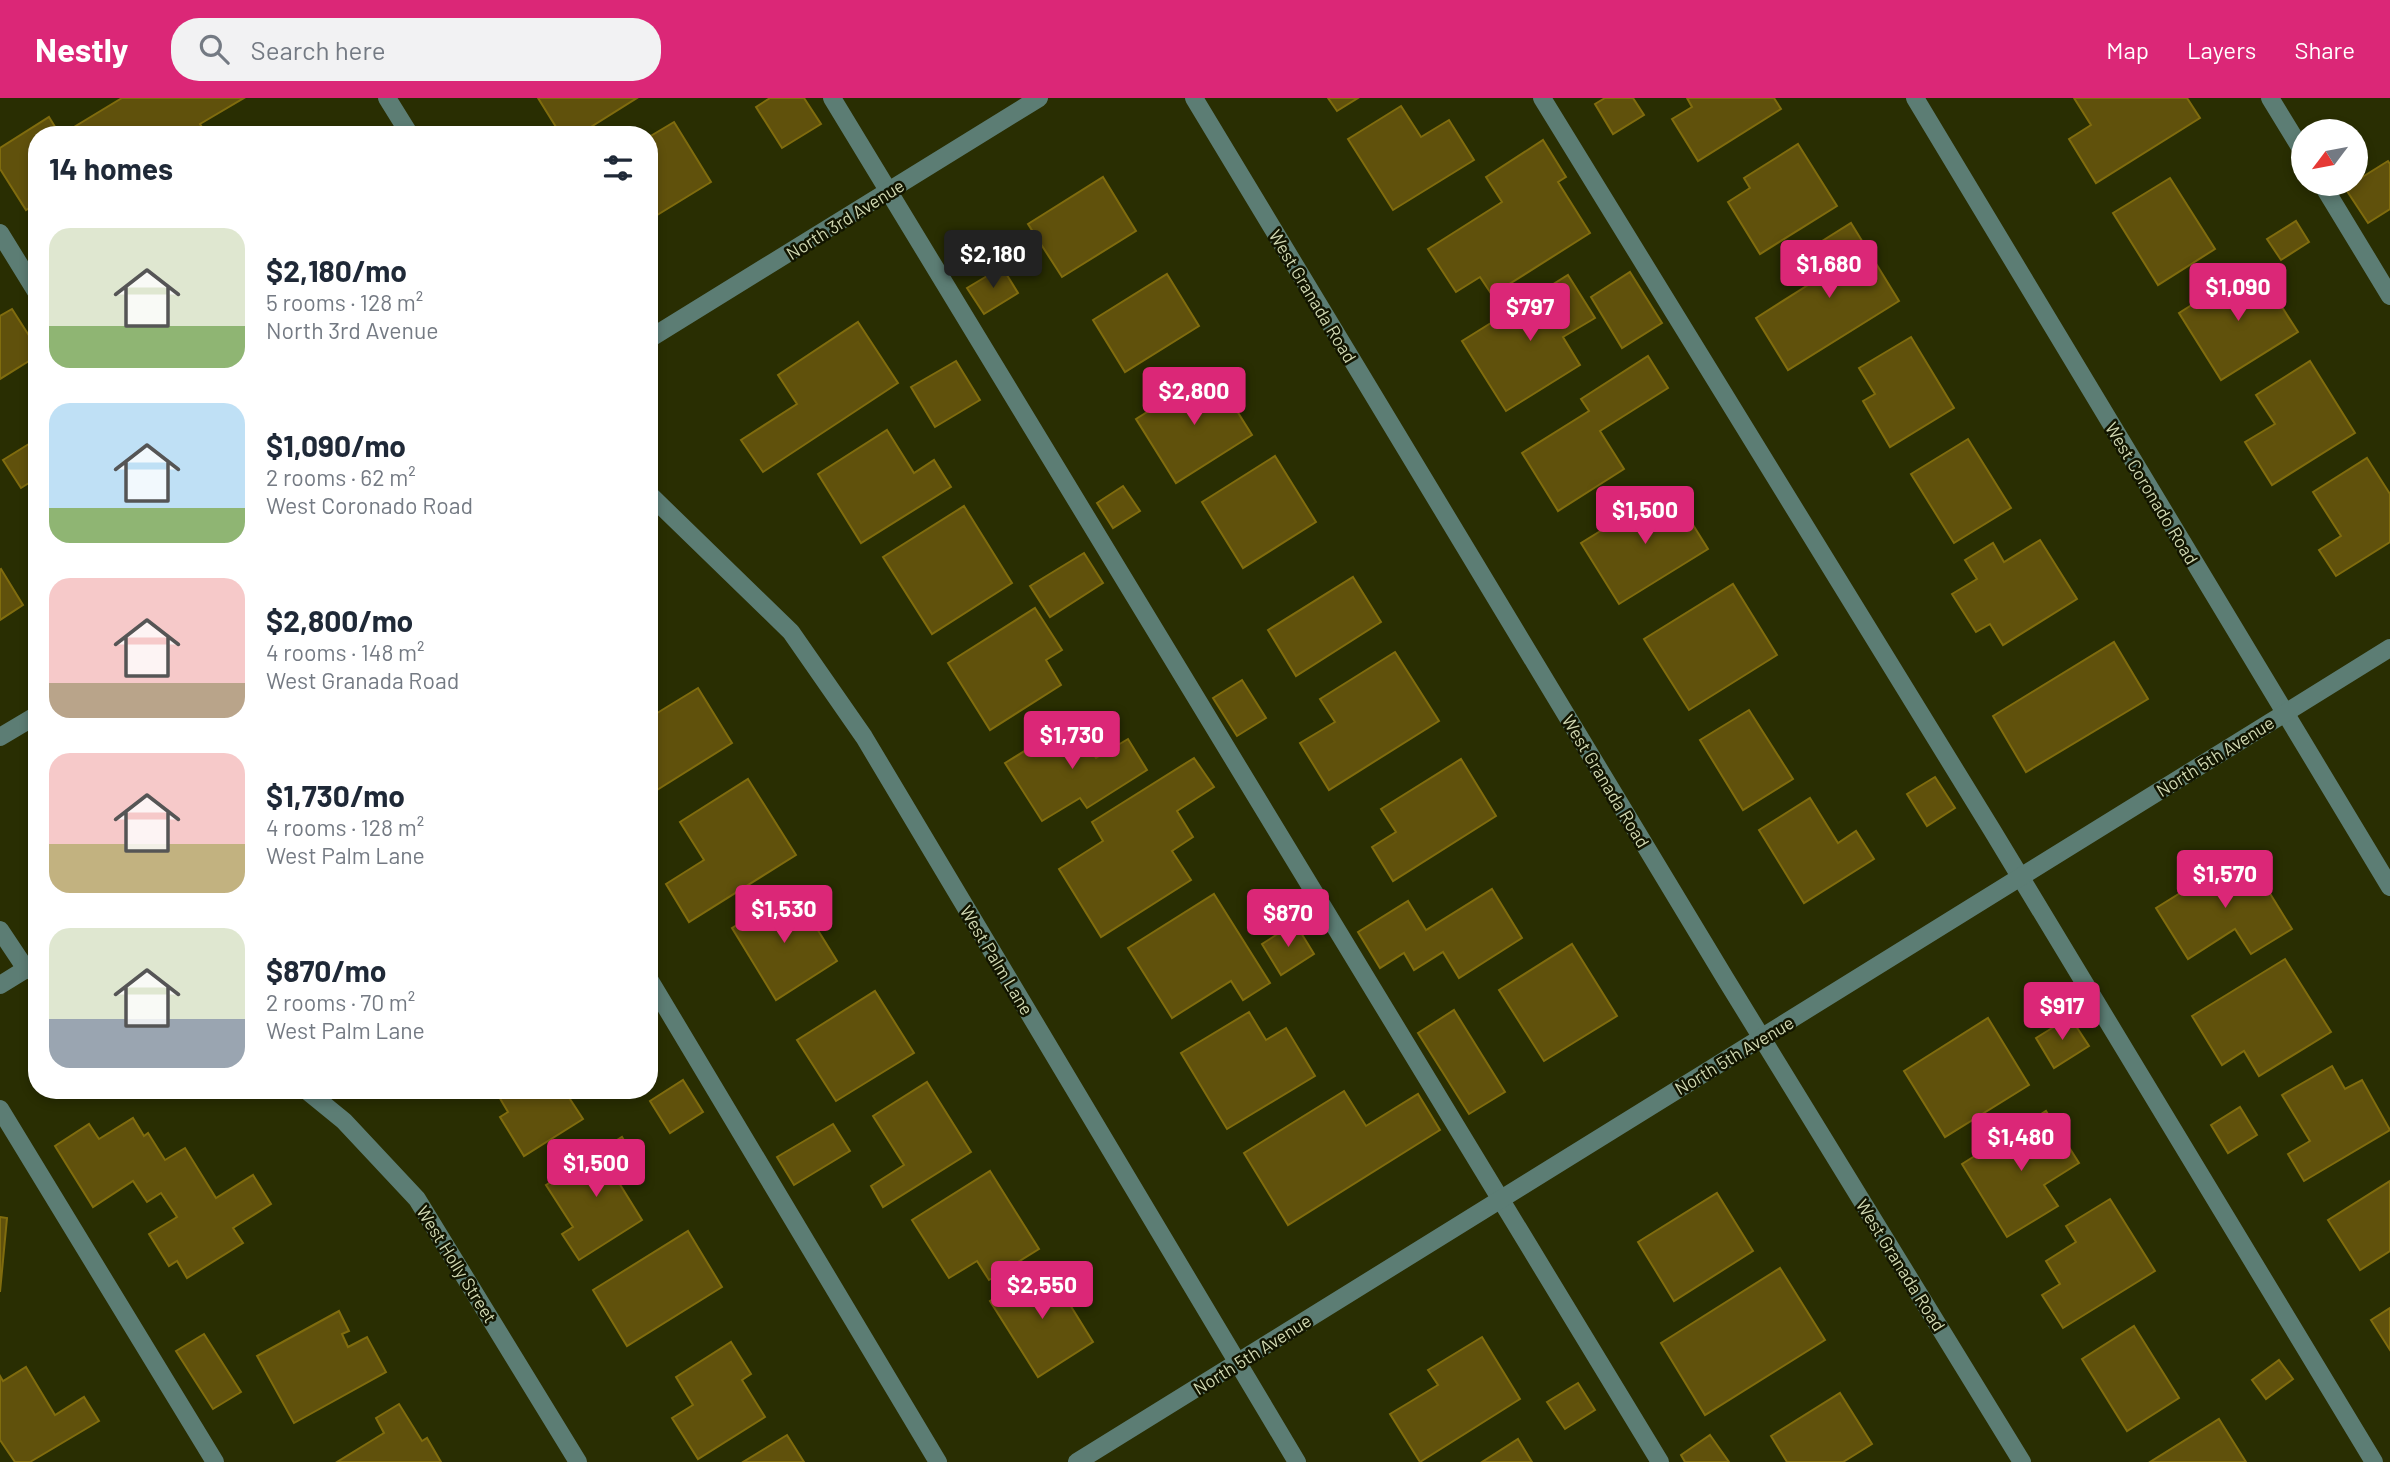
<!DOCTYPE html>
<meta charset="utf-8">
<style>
:root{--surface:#fff;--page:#f2f2f3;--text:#1f2937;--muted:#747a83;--accent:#db2777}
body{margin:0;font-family:Barlow,sans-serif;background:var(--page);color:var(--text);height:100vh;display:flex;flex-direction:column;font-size:26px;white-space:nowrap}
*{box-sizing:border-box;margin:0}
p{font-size:23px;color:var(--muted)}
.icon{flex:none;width:38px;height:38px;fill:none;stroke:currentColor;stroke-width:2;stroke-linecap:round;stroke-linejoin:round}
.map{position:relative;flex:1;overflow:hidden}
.panel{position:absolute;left:28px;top:28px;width:630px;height:973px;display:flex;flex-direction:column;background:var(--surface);border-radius:28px;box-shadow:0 4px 10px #0003}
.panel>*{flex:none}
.needle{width:46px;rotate:238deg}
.tools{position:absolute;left:2291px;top:21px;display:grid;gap:14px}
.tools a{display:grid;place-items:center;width:77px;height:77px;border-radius:50%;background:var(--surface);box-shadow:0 4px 10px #0003;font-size:35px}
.price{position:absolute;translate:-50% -60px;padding:0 16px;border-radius:7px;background:var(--accent);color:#fff;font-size:23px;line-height:46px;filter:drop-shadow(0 2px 4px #0008)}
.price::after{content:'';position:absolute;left:50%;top:42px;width:21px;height:16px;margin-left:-10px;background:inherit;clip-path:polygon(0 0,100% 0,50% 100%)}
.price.current{background:#222;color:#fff}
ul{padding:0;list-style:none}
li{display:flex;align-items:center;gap:21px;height:175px;padding:0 21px}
li span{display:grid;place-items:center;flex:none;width:196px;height:140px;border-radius:21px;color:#555}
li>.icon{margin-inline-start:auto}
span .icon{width:84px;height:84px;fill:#fffc;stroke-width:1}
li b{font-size:30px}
h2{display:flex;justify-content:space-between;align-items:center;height:84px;padding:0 21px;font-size:30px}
header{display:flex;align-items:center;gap:42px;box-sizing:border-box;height:98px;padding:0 35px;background:var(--accent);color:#fff}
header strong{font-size:33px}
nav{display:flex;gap:38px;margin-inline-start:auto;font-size:24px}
.search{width:490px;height:63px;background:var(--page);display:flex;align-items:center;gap:18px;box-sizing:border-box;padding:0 24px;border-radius:28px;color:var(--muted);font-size:26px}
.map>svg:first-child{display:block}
</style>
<header>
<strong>Nestly</strong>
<div class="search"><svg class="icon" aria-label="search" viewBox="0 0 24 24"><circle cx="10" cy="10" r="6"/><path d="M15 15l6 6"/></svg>Search here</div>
<nav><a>Map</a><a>Layers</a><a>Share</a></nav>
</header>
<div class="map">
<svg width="2390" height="1364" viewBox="0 0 2390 1364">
<rect width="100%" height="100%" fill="#292e02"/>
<g fill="#60510c" stroke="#806c0e" stroke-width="2">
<path d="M 122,0 L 244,0 L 200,26 L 207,37 L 79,37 L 74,29 Z"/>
<path d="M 538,0 L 637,0 L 578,37 L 561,37 Z"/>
<path d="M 770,0 L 804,0 L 821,26 L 782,50 L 756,9 Z"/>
<path d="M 1328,0 L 1358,0 L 1337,13 Z"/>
<path d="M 1605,0 L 1633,0 L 1644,17 L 1613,36 L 1595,6 Z"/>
<path d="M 1687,0 L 1774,0 L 1781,11 L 1698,63 L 1672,21 L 1692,9 Z"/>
<path d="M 2074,0 L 2187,0 L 2200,20 L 2096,85 L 2069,41 L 2091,27 Z"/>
<path d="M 1401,8 L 1421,39 L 1449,22 L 1474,62 L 1393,112 L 1348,41 Z"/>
<path d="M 49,19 L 60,37 L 37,37 L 37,105 L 26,112 L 0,71 L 0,50 Z"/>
<path d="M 674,24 L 711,84 L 649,122 L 649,39 Z"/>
<path d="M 1543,42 L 1566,79 L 1558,84 L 1590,135 L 1492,197 L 1480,179 L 1456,194 L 1428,151 L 1502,104 L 1486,79 Z"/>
<path d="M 1798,46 L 1837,108 L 1760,156 L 1728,104 L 1750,90 L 1744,80 Z"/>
<path d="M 2388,63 L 2390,66 L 2390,111 L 2368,125 L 2345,90 L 2356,86 L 2356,83 Z"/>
<path d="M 1103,79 L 1136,133 L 1062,179 L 1028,126 Z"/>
<path d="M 2170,80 L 2215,151 L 2158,187 L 2113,115 Z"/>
<path d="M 2296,123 L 2309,144 L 2281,162 L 2267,141 Z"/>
<path d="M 1851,125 L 1899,203 L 1788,272 L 1756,220 L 1827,175 L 1811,150 Z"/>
<path d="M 2255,167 L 2298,234 L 2221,282 L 2179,215 Z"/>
<path d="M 1002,169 L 1018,195 L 984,216 L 967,190 Z"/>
<path d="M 1630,174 L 1662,225 L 1622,250 L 1591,199 Z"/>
<path d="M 1167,176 L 1199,228 L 1125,274 L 1093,222 Z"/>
<path d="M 1568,177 L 1595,220 L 1563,239 L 1580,267 L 1506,313 L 1462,243 Z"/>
<path d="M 12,211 L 37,250 L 37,258 L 0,281 L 0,218 Z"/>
<path d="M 858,224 L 898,285 L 763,374 L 741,342 L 797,306 L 778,277 Z"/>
<path d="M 1911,239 L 1954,310 L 1890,349 L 1863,303 L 1875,296 L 1859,270 Z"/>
<path d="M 1648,258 L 1668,290 L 1600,333 L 1624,371 L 1558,413 L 1522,355 L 1589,313 L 1581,301 Z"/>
<path d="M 956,263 L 980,302 L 935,329 L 911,289 Z"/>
<path d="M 2310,263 L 2355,335 L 2272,387 L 2245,344 L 2275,326 L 2256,297 Z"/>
<path d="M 1212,273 L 1252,337 L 1176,385 L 1136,321 Z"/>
<path d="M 887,332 L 914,375 L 934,362 L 951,389 L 861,445 L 818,376 Z"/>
<path d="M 37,341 L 37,380 L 21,390 L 3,362 Z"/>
<path d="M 1968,341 L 2011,410 L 1954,445 L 1911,376 Z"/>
<path d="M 1275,358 L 1316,424 L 1243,470 L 1202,404 Z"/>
<path d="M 2367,360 L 2390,396 L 2390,444 L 2336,478 L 2319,452 L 2341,438 L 2313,394 Z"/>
<path d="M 1123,388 L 1140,413 L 1113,430 L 1097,405 Z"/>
<path d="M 1670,390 L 1708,451 L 1619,506 L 1581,445 Z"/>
<path d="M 964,408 L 1012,485 L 932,536 L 883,459 Z"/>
<path d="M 2040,442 L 2077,501 L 2003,547 L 1990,526 L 1976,534 L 1952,496 L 1977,481 L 1965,462 L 1993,445 L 2004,464 Z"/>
<path d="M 1084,455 L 1103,485 L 1050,519 L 1030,488 Z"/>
<path d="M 1,471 L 23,507 L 0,522 L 0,472 Z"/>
<path d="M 1353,479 L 1381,524 L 1296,578 L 1268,532 Z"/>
<path d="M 1733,486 L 1777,557 L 1689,612 L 1644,541 Z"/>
<path d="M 1035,510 L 1062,552 L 1046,562 L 1061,587 L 990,632 L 948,565 Z"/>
<path d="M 2114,544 L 2148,601 L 2026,674 L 1993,618 Z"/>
<path d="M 1395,554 L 1439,623 L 1329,692 L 1300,645 L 1335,624 L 1320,601 Z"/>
<path d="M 1242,582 L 1266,620 L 1237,638 L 1213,600 Z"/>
<path d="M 698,590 L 732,645 L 649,697 L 649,620 Z"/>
<path d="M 1749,612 L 1793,681 L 1743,712 L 1700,642 Z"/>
<path d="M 1073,623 L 1096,660 L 1128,641 L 1147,672 L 1087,710 L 1080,700 L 1042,723 L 1005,665 Z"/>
<path d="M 1194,660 L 1214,689 L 1177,713 L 1193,739 L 1172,753 L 1191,782 L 1101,839 L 1059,771 L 1103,743 L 1092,724 Z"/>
<path d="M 1461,661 L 1496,718 L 1393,783 L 1372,749 L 1396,734 L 1381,711 Z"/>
<path d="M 1935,679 L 1955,710 L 1927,728 L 1907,696 Z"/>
<path d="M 748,681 L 796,757 L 689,824 L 666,786 L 704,762 L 680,724 Z"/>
<path d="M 1810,700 L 1838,745 L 1856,733 L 1874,761 L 1804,805 L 1759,732 Z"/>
<path d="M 2245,755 L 2292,831 L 2251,856 L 2235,831 L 2188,861 L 2156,810 Z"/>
<path d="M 1492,791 L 1522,840 L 1459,880 L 1443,854 L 1414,872 L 1404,855 L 1380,870 L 1358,834 L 1408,803 L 1426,832 Z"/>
<path d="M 793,792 L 837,863 L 776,902 L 732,830 Z"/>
<path d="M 1214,796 L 1270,885 L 1243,902 L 1231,883 L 1172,920 L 1128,850 Z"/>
<path d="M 1295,825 L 1314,856 L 1281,877 L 1262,846 Z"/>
<path d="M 1572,846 L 1617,918 L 1544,963 L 1499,892 Z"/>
<path d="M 2285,861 L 2331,934 L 2259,978 L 2244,953 L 2222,967 L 2192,918 Z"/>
<path d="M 875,893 L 914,955 L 836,1003 L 797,942 Z"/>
<path d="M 1454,912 L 1505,994 L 1469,1016 L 1418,935 Z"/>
<path d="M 1249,914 L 1266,942 L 1286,930 L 1315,978 L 1227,1031 L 1181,955 Z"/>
<path d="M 2070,919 L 2089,948 L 2054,970 L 2036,940 Z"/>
<path d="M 1988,920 L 2029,987 L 1945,1039 L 1904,973 Z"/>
<path d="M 2332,968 L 2345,991 L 2362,982 L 2390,1032 L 2304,1083 L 2288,1056 L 2310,1043 L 2282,997 Z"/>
<path d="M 683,982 L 703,1014 L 670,1035 L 650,1003 Z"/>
<path d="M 927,984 L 971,1054 L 883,1109 L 871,1088 L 904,1067 L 873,1018 Z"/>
<path d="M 495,992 L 564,992 L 583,1021 L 524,1058 L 500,1019 L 508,1014 Z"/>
<path d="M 1344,993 L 1366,1028 L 1418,996 L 1440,1032 L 1288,1127 L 1244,1055 Z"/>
<path d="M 2240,1009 L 2257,1037 L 2228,1055 L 2211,1027 Z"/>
<path d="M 2046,1013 L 2079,1065 L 2044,1087 L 2058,1108 L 2007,1139 L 1962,1066 Z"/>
<path d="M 133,1020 L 144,1038 L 148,1035 L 165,1062 L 185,1050 L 216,1100 L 253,1077 L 271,1106 L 233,1130 L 243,1145 L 187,1180 L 177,1163 L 169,1168 L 149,1136 L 177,1119 L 161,1095 L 147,1104 L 133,1083 L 93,1109 L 55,1048 L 89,1026 L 99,1041 Z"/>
<path d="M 833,1026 L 850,1053 L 794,1087 L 777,1059 Z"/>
<path d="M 622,1039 L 638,1066 L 616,1080 L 642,1122 L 579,1162 L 562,1136 L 573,1129 L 546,1087 Z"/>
<path d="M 990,1073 L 1039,1151 L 989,1182 L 977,1163 L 949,1180 L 912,1122 Z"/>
<path d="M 2390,1083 L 2390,1153 L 2360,1172 L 2328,1122 Z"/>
<path d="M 1717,1095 L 1753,1153 L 1674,1203 L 1638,1144 Z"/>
<path d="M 2110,1101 L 2155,1173 L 2063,1230 L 2042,1197 L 2060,1186 L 2046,1163 L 2076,1144 L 2066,1128 Z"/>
<path d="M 0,1119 L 7,1120 L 0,1194 Z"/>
<path d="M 688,1133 L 722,1189 L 627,1248 L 593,1192 Z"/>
<path d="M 1046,1168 L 1093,1244 L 1038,1279 L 990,1203 Z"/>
<path d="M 1780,1170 L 1825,1242 L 1705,1317 L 1661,1245 Z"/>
<path d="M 2390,1210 L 2390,1252 L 2371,1222 Z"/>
<path d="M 339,1213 L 349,1233 L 342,1236 L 348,1249 L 367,1239 L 386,1274 L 294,1325 L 257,1258 Z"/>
<path d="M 2134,1228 L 2179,1300 L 2127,1333 L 2082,1261 Z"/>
<path d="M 204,1236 L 241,1294 L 213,1311 L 176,1253 Z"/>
<path d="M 1482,1239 L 1520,1301 L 1420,1364 L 1390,1316 L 1438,1287 L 1428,1272 Z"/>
<path d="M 731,1244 L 751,1276 L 742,1282 L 765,1319 L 698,1361 L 672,1320 L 693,1307 L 676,1279 Z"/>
<path d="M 2279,1262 L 2293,1281 L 2266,1301 L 2252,1282 Z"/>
<path d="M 26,1269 L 55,1317 L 84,1299 L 99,1323 L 30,1364 L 15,1364 L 0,1342 L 0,1278 L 3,1283 Z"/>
<path d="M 1578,1285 L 1595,1312 L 1565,1331 L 1547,1304 Z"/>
<path d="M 1840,1295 L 1872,1346 L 1843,1364 L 1787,1364 L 1771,1338 Z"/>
<path d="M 399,1306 L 422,1343 L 427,1340 L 441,1364 L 337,1364 L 384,1335 L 376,1320 Z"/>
<path d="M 2219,1321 L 2246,1364 L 2150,1364 Z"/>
<path d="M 787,1337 L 804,1364 L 743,1364 Z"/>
<path d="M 1710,1337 L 1729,1364 L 1685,1364 L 1681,1357 Z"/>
<path d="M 1518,1341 L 1532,1364 L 1482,1364 Z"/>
</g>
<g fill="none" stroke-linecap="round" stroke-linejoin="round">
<g stroke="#5c7d74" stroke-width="18">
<path d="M 387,0 L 410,37"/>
<path d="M 832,0 L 1660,1364"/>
<path d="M 1194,0 L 1725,880 L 2022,1364"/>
<path d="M 1542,0 L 1992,732 L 2374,1364"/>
<path d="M 1915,0 L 2390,789"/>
<path d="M 2270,0 L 2303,54"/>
<path d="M 2322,86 L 2390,198"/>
<path d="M 0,135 L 37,195"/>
<path d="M 649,241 L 1039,0"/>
<path d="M 649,396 L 791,534 L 864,639 L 1297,1364"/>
<path d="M 0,639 L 37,617"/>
<path d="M 0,832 L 26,871 L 37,874"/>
<path d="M 649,881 L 938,1364"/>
<path d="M 0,887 L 26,871"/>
<path d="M 306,992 L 344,1023 L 417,1101 L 578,1364"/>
<path d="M 0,1011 L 215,1364"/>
<path d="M 1077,1364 L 2390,550"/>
</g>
</g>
<g text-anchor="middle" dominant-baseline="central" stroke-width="5" stroke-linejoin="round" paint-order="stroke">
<g font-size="18" fill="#d2d9b2" stroke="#121500">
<text transform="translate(845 121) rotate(-32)">North 3rd Avenue</text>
<text transform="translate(1313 198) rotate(59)">West Granada Road</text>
<text transform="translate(2152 395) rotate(59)">West Coronado Road</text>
<text transform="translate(2215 658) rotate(-32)">North 5th Avenue</text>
<text transform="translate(1606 683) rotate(59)">West Granada Road</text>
<text transform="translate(997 862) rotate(59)">West Palm Lane</text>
<text transform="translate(1734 957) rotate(-31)">North 5th Avenue</text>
<text transform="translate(457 1166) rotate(58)">West Holly Street</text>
<text transform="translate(1901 1167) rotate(58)">West Granada Road</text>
<text transform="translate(1252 1256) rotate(-32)">North 5th Avenue</text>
</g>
</g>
</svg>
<div class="tools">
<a><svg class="needle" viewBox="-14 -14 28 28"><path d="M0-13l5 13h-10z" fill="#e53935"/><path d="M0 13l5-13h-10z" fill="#747a83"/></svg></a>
</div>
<b class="price current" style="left:993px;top:192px">$2,180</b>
<b class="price" style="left:1829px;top:202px">$1,680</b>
<b class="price" style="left:2238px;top:225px">$1,090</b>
<b class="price" style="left:1530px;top:245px">$797</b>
<b class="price" style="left:1194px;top:329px">$2,800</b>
<b class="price" style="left:1645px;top:448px">$1,500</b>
<b class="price" style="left:1072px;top:673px">$1,730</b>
<b class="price" style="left:2225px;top:812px">$1,570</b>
<b class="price" style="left:784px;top:847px">$1,530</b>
<b class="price" style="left:1288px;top:851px">$870</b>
<b class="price" style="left:2062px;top:944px">$917</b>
<b class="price" style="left:2021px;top:1075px">$1,480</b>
<b class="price" style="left:596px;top:1101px">$1,500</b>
<b class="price" style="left:1042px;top:1223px">$2,550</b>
<section class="panel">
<h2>14 homes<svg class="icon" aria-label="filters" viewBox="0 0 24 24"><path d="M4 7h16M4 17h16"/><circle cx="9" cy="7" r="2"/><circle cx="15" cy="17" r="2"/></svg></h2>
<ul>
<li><span style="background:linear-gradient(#dfe7d0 70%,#8fb573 0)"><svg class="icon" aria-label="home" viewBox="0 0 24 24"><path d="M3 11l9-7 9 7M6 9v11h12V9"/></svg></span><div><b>$2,180/mo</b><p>5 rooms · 128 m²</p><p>North 3rd Avenue</p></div></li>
<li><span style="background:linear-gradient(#bfe0f5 75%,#8fb573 0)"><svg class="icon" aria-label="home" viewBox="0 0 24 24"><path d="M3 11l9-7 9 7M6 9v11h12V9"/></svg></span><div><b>$1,090/mo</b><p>2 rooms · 62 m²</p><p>West Coronado Road</p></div></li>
<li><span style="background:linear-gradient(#f6c9c9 75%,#b9a48a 0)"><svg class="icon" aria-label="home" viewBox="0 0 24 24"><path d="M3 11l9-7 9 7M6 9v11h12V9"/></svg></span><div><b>$2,800/mo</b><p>4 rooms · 148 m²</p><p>West Granada Road</p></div></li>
<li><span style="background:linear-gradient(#f6c9c9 65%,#c2b280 0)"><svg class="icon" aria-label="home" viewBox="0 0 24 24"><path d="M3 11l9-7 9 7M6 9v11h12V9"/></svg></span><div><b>$1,730/mo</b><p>4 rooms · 128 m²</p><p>West Palm Lane</p></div></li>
<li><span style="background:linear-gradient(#dfe7d0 65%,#9aa5b1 0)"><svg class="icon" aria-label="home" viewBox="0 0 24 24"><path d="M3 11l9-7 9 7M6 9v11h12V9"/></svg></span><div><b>$870/mo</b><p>2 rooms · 70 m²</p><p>West Palm Lane</p></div></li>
</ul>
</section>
</div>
